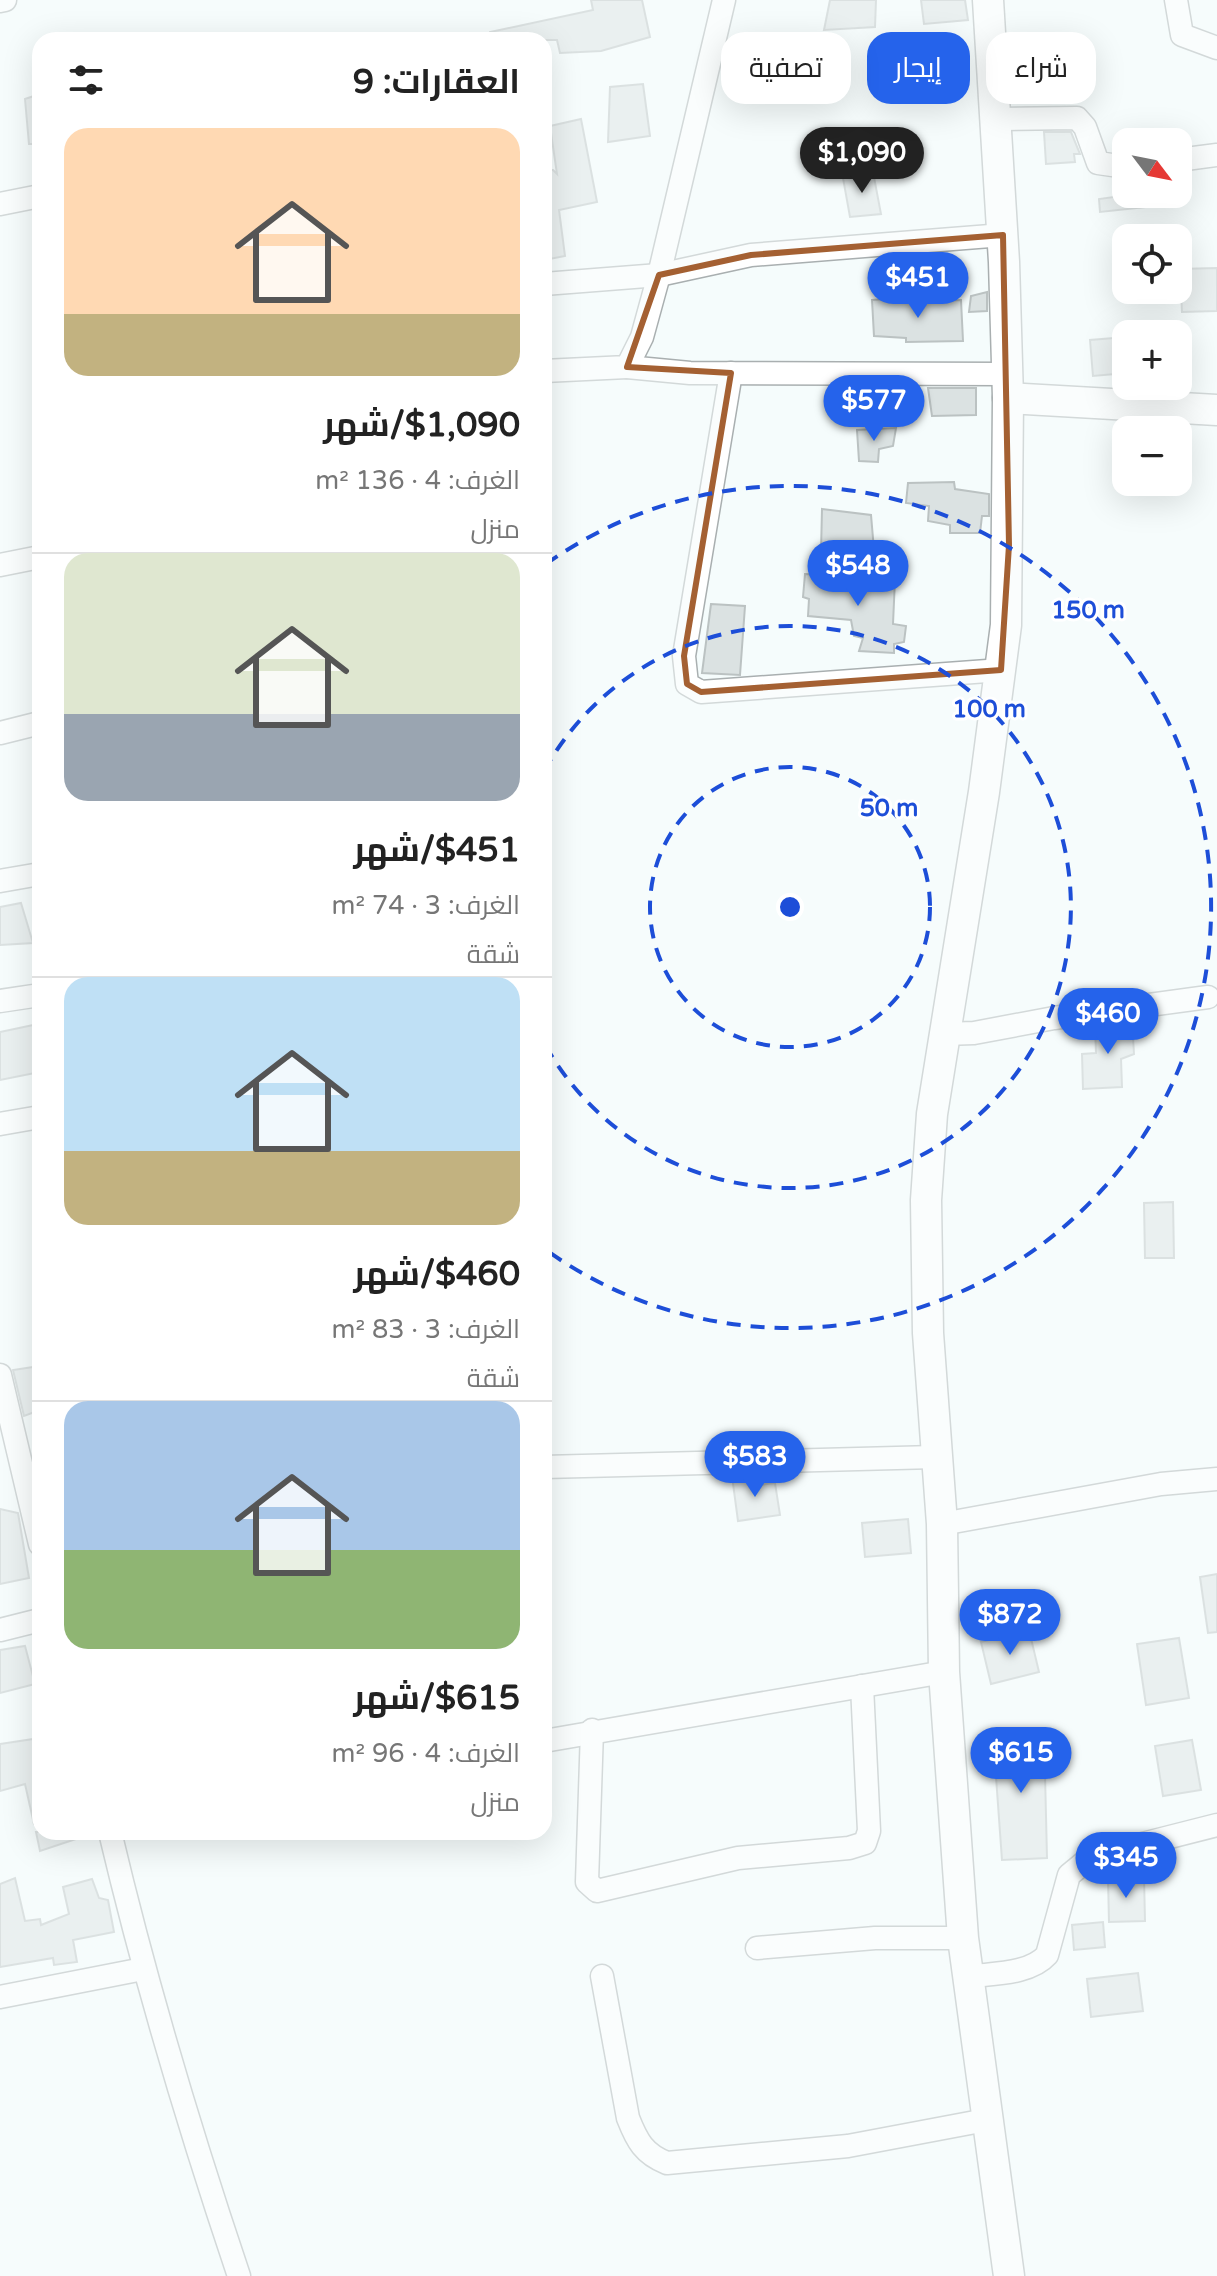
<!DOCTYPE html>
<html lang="ar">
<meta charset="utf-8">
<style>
:root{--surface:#fff;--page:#f6f6f6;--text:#222;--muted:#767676;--line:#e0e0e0;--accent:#2563eb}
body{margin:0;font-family:"Varela Round",Cairo,sans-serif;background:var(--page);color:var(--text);direction:rtl;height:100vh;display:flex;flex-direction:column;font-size:30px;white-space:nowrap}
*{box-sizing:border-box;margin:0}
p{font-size:26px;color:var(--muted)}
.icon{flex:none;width:44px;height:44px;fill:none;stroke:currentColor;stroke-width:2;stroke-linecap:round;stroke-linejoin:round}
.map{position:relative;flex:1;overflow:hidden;direction:ltr}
.details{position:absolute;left:32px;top:32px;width:520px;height:1808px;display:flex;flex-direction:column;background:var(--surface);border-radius:24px;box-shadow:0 8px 32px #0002;direction:rtl}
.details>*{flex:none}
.banner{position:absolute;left:576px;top:32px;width:520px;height:72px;direction:rtl;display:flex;gap:16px}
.needle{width:52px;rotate:122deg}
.controls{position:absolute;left:1112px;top:128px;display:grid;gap:16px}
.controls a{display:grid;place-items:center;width:80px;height:80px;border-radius:16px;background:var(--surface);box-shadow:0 8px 32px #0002;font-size:40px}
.price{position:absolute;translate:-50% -68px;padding:0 18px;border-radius:28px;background:var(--accent);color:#fff;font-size:26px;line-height:52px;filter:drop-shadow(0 2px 4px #0008)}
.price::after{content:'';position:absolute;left:50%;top:48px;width:24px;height:18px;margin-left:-12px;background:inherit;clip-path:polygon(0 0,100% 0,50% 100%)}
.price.selected{background:#222;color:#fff}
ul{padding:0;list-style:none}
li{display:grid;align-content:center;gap:16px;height:424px;padding:0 32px}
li+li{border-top:2px solid var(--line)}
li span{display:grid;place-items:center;height:248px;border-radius:24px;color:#555}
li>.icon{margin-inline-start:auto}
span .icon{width:144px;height:144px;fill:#fffc;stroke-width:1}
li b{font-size:34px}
h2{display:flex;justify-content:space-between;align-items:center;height:96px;padding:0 32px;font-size:34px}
.pill{padding:0 28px;border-radius:24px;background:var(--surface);box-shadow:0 8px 32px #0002;font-size:28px;line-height:72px}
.pill.selected{background:var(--accent);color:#fff}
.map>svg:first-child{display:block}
</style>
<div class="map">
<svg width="1217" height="2276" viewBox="0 0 1217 2276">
<rect width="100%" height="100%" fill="#f5fcfc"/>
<g fill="#dbe2e2" stroke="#bbc2c2" stroke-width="2">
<path d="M 591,0 L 642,0 L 650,37 L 601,51 L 560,53 L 557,40 L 490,40 L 490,32 L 593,10 Z"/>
<path d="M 830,0 L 876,0 L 875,27 L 824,30 Z"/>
<path d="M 921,0 L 965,0 L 968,20 L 924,24 Z"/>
<path d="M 643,84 L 650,136 L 608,142 L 610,87 Z"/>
<path d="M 40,94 L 40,144 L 29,144 L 25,99 Z"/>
<path d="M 581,119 L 597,202 L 559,210 L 565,256 L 544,260 L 544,170 L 553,170 L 557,174 L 550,126 Z"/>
<path d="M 1044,132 L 1071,132 L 1080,154 L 1074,154 L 1075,162 L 1046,164 Z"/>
<path d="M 873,172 L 881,214 L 850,217 L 843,178 Z"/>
<path d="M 1136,194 L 1172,194 L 1173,204 L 1100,212 L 1099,199 Z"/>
<path d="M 1217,268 L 1217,311 L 1182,312 L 1180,269 Z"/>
<path d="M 987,292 L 987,311 L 969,312 L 971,296 Z"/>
<path d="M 901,298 L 900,303 L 961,300 L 963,341 L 906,342 L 906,338 L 874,336 L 872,300 Z"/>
<path d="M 1126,337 L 1126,373 L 1093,376 L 1090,340 Z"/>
<path d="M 928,388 L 976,388 L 976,415 L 932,416 Z"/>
<path d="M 896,428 L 893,446 L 879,449 L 878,462 L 859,461 L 857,430 Z"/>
<path d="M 954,482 L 955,489 L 989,494 L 989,516 L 982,516 L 980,533 L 950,533 L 950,525 L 928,521 L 929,506 L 906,503 L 908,483 Z"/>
<path d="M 822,509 L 871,515 L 874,550 L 821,552 Z"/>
<path d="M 805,574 L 895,579 L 893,624 L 906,626 L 904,642 L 894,644 L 894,653 L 859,651 L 863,638 L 854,636 L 851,620 L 808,616 L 809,599 L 803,597 Z"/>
<path d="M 711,604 L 745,606 L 740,675 L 702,673 Z"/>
<path d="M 21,903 L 33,943 L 0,945 L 0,907 Z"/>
<path d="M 1132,1021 L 1134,1054 L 1121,1059 L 1122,1087 L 1083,1089 L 1082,1054 L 1096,1053 L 1095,1026 Z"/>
<path d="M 38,1024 L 40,1072 L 0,1080 L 0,1032 Z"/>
<path d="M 1173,1202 L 1174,1258 L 1145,1258 L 1144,1203 Z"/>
<path d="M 40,1366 L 40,1410 L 24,1416 L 13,1370 Z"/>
<path d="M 732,1476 L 749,1476 L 751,1486 L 775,1483 L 780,1515 L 738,1521 Z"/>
<path d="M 0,1509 L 18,1513 L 29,1578 L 0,1584 Z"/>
<path d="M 908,1519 L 911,1553 L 865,1557 L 862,1523 Z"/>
<path d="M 1217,1574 L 1217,1632 L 1208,1633 L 1200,1577 Z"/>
<path d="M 1029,1630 L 1039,1672 L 991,1684 L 981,1642 Z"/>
<path d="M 1179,1638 L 1189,1698 L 1146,1705 L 1137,1644 Z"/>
<path d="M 25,1646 L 35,1684 L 0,1693 L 0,1650 Z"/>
<path d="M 1044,1732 L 1047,1858 L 1002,1860 L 993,1735 Z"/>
<path d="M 40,1738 L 40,1823 L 34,1824 L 25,1784 L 0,1791 L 0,1744 Z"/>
<path d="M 1192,1740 L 1201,1790 L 1163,1796 L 1155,1746 Z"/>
<path d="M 36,1832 L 88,1832 L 88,1835 L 40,1851 Z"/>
<path d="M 1144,1877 L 1145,1921 L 1109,1922 L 1108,1878 Z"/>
<path d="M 15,1878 L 25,1921 L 40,1919 L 41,1925 L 69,1914 L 63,1887 L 92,1879 L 99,1898 L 108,1900 L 114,1932 L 73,1940 L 77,1962 L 54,1965 L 53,1958 L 0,1967 L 0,1884 Z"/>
<path d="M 1103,1922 L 1105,1947 L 1074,1950 L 1072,1925 Z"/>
<path d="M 1138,1973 L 1143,2011 L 1091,2017 L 1087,1979 Z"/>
</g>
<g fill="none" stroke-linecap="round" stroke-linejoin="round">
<g stroke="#a9afb0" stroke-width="25">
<g id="street">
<path d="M 1176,0 L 1182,35 L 1217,48"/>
<path d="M 0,1 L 5,0"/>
<path d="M 997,119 L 1077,118 L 1085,127 L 1098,163 L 1126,167"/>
<path d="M 1178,160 L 1217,155"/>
<path d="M 0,204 L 40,196"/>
<path d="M 544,284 L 659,275 L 751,255 L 1003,235"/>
<path d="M 627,367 L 690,373 L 1007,374"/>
<path d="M 544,371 L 627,367 L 642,337 L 659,275 L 724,0"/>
<path d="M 731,373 L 684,656 L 687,684 L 701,692 L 1001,670"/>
<path d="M 0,565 L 40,557"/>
<path d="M 0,733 L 40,723"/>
<path d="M 0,881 L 40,874"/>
<path d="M 0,1001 L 40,995"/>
<path d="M 944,1034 L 974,1033 L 1054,1018 L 1208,997"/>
<path d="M 0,1124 L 40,1117"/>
<path d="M 0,1375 L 40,1544"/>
<path d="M 544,1467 L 935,1457"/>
<path d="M 942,1524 L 1161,1484 L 1217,1479"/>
<path d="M 0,1630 L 40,1620"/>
<path d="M 592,1730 L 587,1882 L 597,1891 L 738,1858 L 849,1848 L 865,1843 L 869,1831 L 862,1686"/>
<path d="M 544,1741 L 944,1672"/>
<path d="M 110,1832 C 146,1984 189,2128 239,2276"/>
<path d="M 757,1948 L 875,1938 L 963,1938"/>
<path d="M 602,1976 L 628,2118 C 637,2141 644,2154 667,2163 L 848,2146 L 986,2120"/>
<path d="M 966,1977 C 991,1973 1029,1975 1047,1955 L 1069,1875 L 1091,1857 L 1217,1825"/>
<path d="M 0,1997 L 143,1969"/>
</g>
</g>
<g stroke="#a9afb0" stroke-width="33">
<g id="secondary">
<path d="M 988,0 L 1004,262 L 1008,398 L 1006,625 L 984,792 L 932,1114 L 926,1200 L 928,1333 L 942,1524 L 944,1672 L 963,1938 L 1009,2276"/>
<path d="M 1008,398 L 1217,410"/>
</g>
</g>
<use href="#street" stroke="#fff" stroke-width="22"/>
<use href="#secondary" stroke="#fff" stroke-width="30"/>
</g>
<path d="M0 0H1217V2276H0ZM 1003,235 L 1009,545 L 1001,670 L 701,692 L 687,684 L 684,656 L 731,373 L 627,367 L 659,275 L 751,255 Z" fill="#f5fcfc" fill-opacity=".55" fill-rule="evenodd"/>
<path fill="none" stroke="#a46032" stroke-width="6" stroke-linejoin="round" d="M 1003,235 L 1009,545 L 1001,670 L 701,692 L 687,684 L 684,656 L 731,373 L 627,367 L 659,275 L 751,255 Z"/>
<g fill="none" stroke="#1d4ed8" stroke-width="4" stroke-dasharray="14 10">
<circle cx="790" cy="907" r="140"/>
<path d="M544 771A281 281 0 1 1 544 1043"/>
<path d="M546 564A421 421 0 1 1 546 1250"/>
</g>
<circle cx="790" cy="907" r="12" fill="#1d4ed8" stroke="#fff" stroke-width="4"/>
<g font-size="24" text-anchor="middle" font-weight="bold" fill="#1d4ed8" stroke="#fff" stroke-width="6" stroke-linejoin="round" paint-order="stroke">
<text x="1088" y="618">150 m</text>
<text x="989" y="717">100 m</text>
<text x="889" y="816">50 m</text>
</g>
</svg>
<div class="controls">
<a><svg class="needle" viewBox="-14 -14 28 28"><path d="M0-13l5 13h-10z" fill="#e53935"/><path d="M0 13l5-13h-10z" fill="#767676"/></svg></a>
<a><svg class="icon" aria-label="locate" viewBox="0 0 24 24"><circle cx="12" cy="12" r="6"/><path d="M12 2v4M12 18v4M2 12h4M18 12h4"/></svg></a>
<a>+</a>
<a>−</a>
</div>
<b class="price selected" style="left:862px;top:195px">$1,090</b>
<b class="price" style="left:918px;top:320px">$451</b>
<b class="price" style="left:874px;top:443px">$577</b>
<b class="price" style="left:858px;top:608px">$548</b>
<b class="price" style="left:1108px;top:1056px">$460</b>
<b class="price" style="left:755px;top:1499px">$583</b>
<b class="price" style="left:1010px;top:1657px">$872</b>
<b class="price" style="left:1021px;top:1795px">$615</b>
<b class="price" style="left:1126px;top:1900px">$345</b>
<div class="banner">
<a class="pill">شراء</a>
<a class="pill selected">إيجار</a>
<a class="pill">تصفية</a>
</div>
<section class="details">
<h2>العقارات: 9<svg class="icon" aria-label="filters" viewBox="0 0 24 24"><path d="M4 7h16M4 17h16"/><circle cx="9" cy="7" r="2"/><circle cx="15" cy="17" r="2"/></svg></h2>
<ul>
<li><span style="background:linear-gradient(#ffd9b3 75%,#c2b280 0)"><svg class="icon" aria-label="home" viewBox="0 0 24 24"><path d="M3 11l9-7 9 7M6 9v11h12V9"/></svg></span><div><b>$1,090/شهر</b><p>الغرف: 4 · 136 m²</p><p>منزل</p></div></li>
<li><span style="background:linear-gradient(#dfe7d0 65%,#9aa5b1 0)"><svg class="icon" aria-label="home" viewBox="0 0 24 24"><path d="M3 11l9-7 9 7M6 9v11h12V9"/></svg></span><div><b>$451/شهر</b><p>الغرف: 3 · 74 m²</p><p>شقة</p></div></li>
<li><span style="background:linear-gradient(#bfe0f5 70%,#c2b280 0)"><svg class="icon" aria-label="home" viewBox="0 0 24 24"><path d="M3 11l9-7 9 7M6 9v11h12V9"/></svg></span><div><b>$460/شهر</b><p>الغرف: 3 · 83 m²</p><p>شقة</p></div></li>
<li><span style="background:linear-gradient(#a9c7e8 60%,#8fb573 0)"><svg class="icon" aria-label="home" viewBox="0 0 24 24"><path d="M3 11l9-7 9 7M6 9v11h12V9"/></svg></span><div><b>$615/شهر</b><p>الغرف: 4 · 96 m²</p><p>منزل</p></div></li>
</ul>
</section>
</div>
